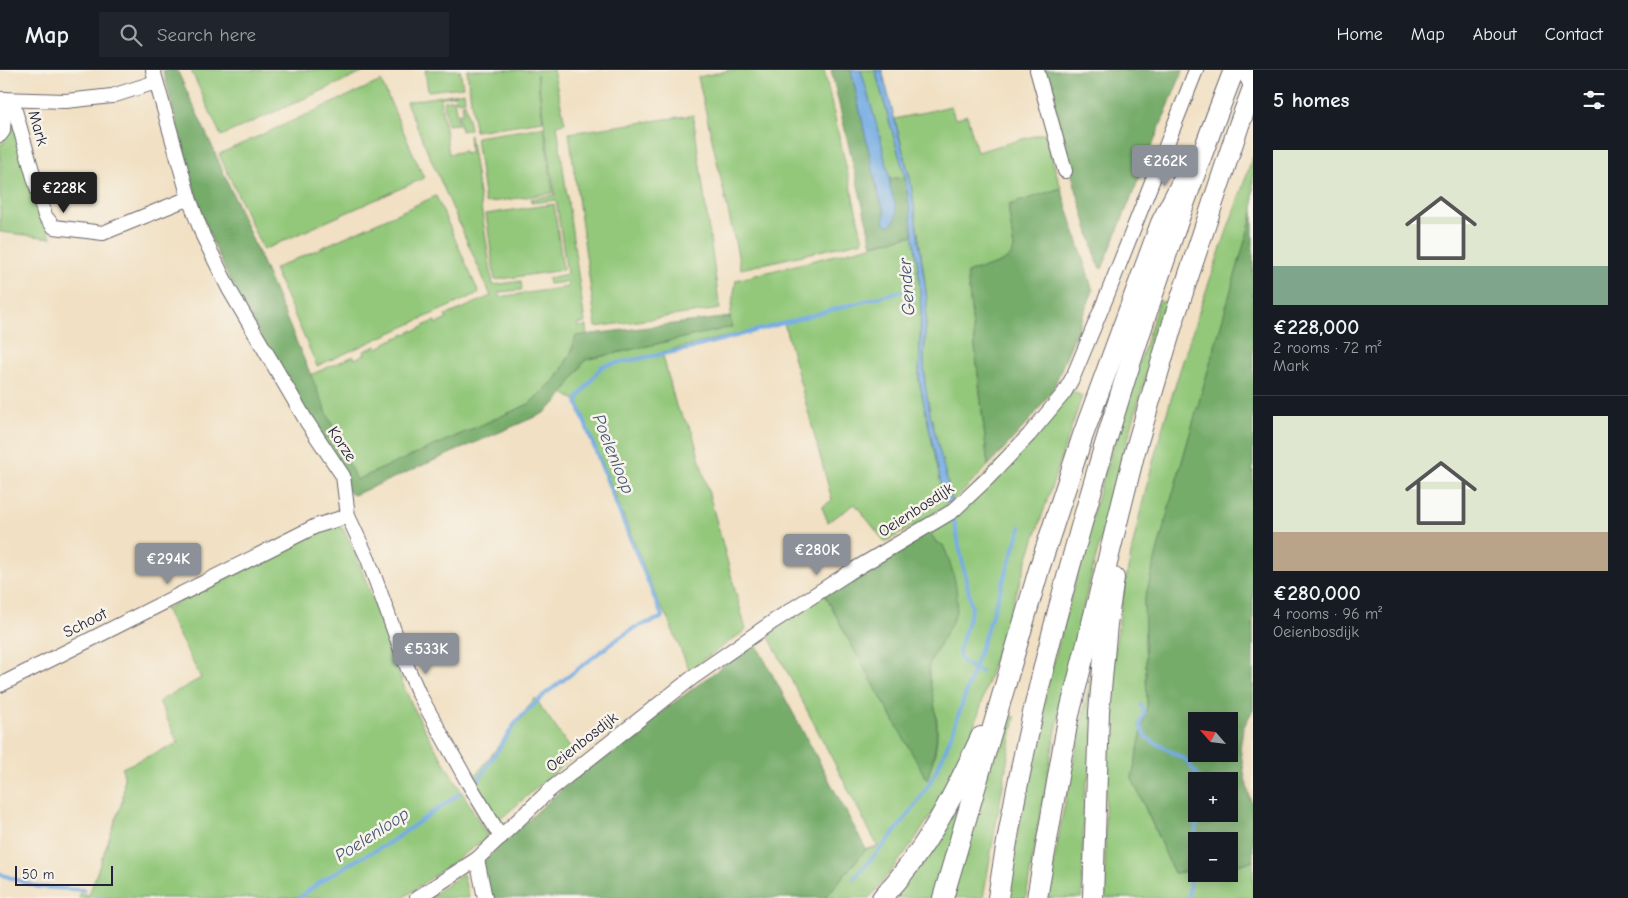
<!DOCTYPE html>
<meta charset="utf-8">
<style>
:root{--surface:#171b24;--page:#20242c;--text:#f1f3f6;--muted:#9ea1a6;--line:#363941;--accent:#8c9099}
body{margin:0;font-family:"Comic Neue",sans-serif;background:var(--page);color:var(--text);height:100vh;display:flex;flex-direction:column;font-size:19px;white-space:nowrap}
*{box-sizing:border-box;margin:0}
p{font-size:16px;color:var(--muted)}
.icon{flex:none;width:28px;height:28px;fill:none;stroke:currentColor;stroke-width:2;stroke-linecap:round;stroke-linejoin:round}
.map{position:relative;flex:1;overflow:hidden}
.details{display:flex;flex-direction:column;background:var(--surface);width:375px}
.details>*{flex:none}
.needle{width:32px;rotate:298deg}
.controls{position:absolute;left:1188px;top:642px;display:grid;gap:10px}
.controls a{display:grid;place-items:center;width:50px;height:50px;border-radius:0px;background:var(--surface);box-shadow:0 2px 12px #0003;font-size:25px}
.scale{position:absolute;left:15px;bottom:12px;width:98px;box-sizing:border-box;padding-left:5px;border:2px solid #22223b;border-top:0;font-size:14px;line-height:18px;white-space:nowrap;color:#22223b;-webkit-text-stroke:4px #f7f3e8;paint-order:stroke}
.price{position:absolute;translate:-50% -42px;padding:0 11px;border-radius:5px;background:var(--accent);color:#fff;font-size:16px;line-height:32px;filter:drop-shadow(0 1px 2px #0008)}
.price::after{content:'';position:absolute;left:50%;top:30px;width:15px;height:11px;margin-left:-8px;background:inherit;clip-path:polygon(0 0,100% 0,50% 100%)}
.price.current{background:#222;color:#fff}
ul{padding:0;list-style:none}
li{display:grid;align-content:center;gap:10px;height:265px;padding:0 20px}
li+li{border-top:1px solid var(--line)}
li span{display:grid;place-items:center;height:155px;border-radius:0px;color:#555}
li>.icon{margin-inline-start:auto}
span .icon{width:90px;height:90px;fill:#fffc;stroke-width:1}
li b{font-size:21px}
h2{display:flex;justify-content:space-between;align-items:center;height:60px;padding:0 20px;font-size:21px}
header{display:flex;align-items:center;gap:30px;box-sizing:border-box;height:70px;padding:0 25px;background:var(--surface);border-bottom:1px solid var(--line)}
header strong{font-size:24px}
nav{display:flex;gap:28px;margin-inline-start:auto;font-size:18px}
.search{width:350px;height:45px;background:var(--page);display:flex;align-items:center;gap:12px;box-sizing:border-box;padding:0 18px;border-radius:0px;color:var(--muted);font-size:19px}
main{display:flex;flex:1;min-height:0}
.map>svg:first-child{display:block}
</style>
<header>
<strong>Map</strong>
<div class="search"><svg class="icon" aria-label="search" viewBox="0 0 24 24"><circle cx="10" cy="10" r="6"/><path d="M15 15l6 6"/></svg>Search here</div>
<nav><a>Home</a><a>Map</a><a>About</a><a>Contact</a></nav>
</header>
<main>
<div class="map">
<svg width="1253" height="828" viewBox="0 0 1253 828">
<rect width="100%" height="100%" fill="#f7f3e8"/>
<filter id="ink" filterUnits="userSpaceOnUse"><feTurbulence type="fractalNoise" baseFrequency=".02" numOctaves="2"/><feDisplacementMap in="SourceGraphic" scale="10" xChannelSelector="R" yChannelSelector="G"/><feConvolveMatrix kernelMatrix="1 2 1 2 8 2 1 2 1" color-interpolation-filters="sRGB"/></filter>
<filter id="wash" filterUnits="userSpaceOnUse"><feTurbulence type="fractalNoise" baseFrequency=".0096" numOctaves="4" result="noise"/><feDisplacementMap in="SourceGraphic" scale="20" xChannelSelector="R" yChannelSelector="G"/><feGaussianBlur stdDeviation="1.12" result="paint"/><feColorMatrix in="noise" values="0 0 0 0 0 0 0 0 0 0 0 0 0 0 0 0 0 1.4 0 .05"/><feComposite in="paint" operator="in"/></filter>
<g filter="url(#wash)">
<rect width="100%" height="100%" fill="#f1e0c3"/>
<g fill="#93c87a" stroke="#5a755a">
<path d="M 191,0 L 368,0 L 221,66 Z"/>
<path d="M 425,0 L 460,0 L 463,17 L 428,21 Z"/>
<path d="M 467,0 L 553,0 L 565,53 L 557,55 L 585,253 L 577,254 L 578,257 L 586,256 L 587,265 L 576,267 L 571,283 L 557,308 L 529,334 L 356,411 L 310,305 L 354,286 L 355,289 L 365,284 L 364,281 L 376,276 L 378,278 L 385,274 L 385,273 L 414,260 L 415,261 L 423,257 L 423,256 L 435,251 L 436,254 L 447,249 L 445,246 L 491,226 L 406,32 L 464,22 L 465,30 L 456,31 L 455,25 L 440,28 L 449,84 L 464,81 L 465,84 L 470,83 L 469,65 L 470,65 L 493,215 L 521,211 L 522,220 L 499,222 L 499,227 L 568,217 L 567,212 L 549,214 L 548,208 L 567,204 L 556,130 L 531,133 L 531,129 L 555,125 L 537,4 L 543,51 L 475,61 Z"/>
<path d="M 731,0 L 824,0 L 863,171 L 741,199 L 698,7 Z"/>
<path d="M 861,0 L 875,0 L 905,107 L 890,109 Z"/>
<path d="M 381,11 L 424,108 L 263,180 L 219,84 Z"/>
<path d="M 454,29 L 458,54 L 447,55 L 444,31 Z"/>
<path d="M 465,32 L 470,59 L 461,61 L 458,43 L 463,43 L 462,33 Z"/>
<path d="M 8,35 L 51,168 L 0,162 L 0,74 L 3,74 Z"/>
<path d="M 951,36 L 955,49 L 967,45 L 977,82 L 1044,63 L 1061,118 L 1009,135 L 1009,143 L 1014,179 C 1008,197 983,196 967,203 L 988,396 L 962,423 L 952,431 L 930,343 L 925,314 L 924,289 L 927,230 L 925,211 L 910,108 L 895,49 Z"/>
<path d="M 693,45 L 720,239 L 596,257 L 569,63 Z"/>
<path d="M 544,57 L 553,123 L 485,133 L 476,67 Z"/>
<path d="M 1253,87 L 1253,143 L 1171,430 L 1144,532 L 1147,636 L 1132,708 L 1174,803 L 1196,801 L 1196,804 L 1229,804 L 1229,797 L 1253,791 L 1253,828 L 1105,828 C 1105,743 1104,657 1116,572 C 1138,405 1197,246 1253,87 Z"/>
<path d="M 436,126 L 479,223 L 317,296 L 274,199 Z"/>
<path d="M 554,134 L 563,200 L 495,210 L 486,144 Z"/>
<path d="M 914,165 L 921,226 L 919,310 L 944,428 L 948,434 L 912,457 L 885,472 L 855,434 L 828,452 L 822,437 L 832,430 L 784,253 L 662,282 L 676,336 L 692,361 L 746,560 L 689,600 L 668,549 L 658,532 L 577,331 L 563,323 L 585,290 L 731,257 L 730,247 L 736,210 Z"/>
<path d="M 1159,231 L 1168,233 C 1137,335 1108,438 1082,542 C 1059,637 1042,732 1026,828 L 1005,828 L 1048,614 L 1100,417 Z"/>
<path d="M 1070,320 L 1082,326 L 995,586 L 981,636 L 969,671 L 934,741 L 911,775 L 873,824 L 869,828 L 825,828 L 866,779 L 878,777 L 769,567 L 772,562 L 824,523 L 851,574 L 927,709 L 935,683 L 937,669 L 937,651 L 929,607 L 929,594 L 940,575 L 936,472 L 929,461 Z"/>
<path d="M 333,455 L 339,455 C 350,461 373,532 379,548 C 390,578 399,608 413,637 C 435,682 464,722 487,766 L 485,769 L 403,828 L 79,828 L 80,823 L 89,825 L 123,729 L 124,706 L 122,698 L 178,673 L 159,631 L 201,608 L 165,539 Z"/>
<path d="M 1100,563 L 1092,691 L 1084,725 L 1082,828 L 1048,828 L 1062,747 Z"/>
<path d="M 535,628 L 575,685 L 498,751 L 471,710 L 480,700 Z"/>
<path d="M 1003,645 L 1015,647 L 983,828 L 949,828 Z"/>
<path d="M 973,694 L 938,828 L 888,828 Z"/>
<path d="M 463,804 L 469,828 L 428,828 Z"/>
</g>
<g fill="#76ac6a" stroke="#4c6752" fill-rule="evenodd">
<path d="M 163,0 L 177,0 L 212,76 L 356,410 L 529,334 L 557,308 L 571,283 L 576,266 L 730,247 L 732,257 L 585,290 L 558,331 L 544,343 L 354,425 L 350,423 L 230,211 L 205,154 L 189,101 Z"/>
<path d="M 831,0 L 851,0 L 878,123 L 885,142 L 884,152 L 889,156 L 896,138 L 890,116 L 890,109 L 905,107 L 914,165 L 872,175 Z"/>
<path d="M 1041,0 L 1183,0 L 1102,199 L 1099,197 Z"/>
<path d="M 1061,118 L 1093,221 L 1053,319 L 1032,348 L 988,396 L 967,203 C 982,196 1008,197 1014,179 L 1009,143 L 1009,135 Z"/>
<path d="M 1253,143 L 1253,640 L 1243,658 L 1240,678 L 1245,708 L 1253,739 L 1253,791 L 1229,797 L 1229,771 L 1196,771 L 1196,801 L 1174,803 L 1132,708 L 1147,636 L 1144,532 L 1171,430 ZM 1196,651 L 1229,651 L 1229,684 L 1196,684 ZM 1196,711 L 1229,711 L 1229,744 L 1196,744 Z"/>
<path d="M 929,461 L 936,472 L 943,475 C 951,493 958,515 957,535 C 956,547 948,560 942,570 C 938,578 929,588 929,597 C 928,609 932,619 934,631 C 939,664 937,678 927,710 L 851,574 L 824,523 Z"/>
<path d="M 756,574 L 866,779 L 825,828 L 487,828 L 479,795 L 562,719 L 604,685 L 750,576 Z"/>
</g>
<g fill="#74ace3" stroke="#4b678f">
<path d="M 851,0 L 861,0 L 884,81 C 883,87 886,90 887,96 C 889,103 889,109 890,116 C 892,129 904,146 889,156 L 884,152 L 885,142 L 878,123 Z"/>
<path d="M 875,0 L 882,0 L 911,113 L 927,230 L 924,289 L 925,314 L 930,343 L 950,422 L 951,433 L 948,434 L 944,428 L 919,310 L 921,242 L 919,206 L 905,107 Z"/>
</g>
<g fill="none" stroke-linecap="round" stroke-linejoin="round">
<g stroke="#74ace3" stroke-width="4">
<path d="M 954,451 L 972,538 L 959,580 C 958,594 970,597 981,602"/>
<path d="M 1141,635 L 1144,642 L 1140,656 L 1147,668 L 1186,690 L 1198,706 L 1199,711"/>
<path d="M 477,712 L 516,652 L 545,624 L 616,570 L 634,558 L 661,548 L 662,546 L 616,434 L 577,332 L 578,328 L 602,296 L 688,279 L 909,219"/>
<path d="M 0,804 L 38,817 L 84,820"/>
<path d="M 855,809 L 854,808 C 879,781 907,750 926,719 C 949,681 960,639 974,598 C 990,551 1006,504 1021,457"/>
<path d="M 98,827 L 100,828"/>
<path d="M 299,828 L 319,813 L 349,794 L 386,775 L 459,724"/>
<path d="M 1188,828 L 1198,744"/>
</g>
</g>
</g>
<g filter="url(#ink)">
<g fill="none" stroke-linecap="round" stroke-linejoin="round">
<g stroke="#6a646b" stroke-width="16">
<g id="minor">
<path d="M 153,0 L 189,128 L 203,166 L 229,219 L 307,352 L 343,406 L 348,446 L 368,489 L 408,599 L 419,624 L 466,709 L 501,767"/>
<path d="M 1037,0 L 1065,101"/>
<path d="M 0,29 L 66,31 L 112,26 L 156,12"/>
<path d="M 12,30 L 45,146 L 54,157 L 103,163 L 189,128"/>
<path d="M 0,65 L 3,61 L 5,29"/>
<path d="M 0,615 L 316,456 L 348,446"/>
<path d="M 477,789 L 485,828"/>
<path d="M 417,828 L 477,789 L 551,719 L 692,608 L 774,551 L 850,502 L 953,441 L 987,409 L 1029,365 L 1064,323 L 1073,307 L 1108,223 L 1196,0"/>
</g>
</g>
<g stroke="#6a646b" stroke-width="20">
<path id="major" d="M 1245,0 L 1253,15"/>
</g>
<g stroke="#6a646b" stroke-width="22">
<g id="highway">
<path d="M 882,828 C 926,781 954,725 981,667"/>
<path d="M 943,828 L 1040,496 L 1083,365 L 1161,153 L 1181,114"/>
<path d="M 998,828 C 1016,705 1045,584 1079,464 C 1123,307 1175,152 1234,0"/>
<path d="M 1037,828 L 1068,649 L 1134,385 L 1174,249 L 1239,55 L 1253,18"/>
<path d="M 1093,828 L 1099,642 L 1107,554 L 1114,508"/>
</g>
</g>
<use href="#minor" stroke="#fff" stroke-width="14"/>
<use href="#major" stroke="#fff" stroke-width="18"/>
<use href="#highway" stroke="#fff" stroke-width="20"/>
</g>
</g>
<g text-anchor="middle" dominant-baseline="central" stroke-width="5" stroke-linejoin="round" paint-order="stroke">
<g font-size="16" fill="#22223b" stroke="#f7f3e8">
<text transform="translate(38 58) rotate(74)">Mark</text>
<text transform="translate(342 374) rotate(56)">Korze</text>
<text transform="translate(916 440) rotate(-33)">Oeienbosdijk</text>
<text transform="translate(85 553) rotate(-27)">Schoot</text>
<text transform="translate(582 672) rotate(-38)">Oeienbosdijk</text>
</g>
<g font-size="18" font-style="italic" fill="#3f5276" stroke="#f7f3e8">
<text transform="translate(907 217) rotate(-94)">Gender</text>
<text transform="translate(613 384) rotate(68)">Poelenloop</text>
<text transform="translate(372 765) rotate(-33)">Poelenloop</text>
</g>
</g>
</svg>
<div class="controls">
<a><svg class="needle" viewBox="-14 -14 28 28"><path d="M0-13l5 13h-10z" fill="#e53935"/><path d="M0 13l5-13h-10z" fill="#9ea1a6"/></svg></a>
<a>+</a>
<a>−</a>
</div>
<div class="scale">50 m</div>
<b class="price" style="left:1165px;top:117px">€262K</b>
<b class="price current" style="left:64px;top:144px">€228K</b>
<b class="price" style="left:817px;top:506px">€280K</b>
<b class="price" style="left:168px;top:515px">€294K</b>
<b class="price" style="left:426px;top:605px">€533K</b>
</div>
<section class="details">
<h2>5 homes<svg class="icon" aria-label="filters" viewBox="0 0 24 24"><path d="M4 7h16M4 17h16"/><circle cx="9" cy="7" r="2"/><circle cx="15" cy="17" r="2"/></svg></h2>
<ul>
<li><span style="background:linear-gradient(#dfe7d0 75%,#7fa58c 0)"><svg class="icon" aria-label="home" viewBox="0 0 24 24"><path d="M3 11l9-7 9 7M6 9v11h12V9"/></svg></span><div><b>€228,000</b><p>2 rooms · 72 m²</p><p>Mark</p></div></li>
<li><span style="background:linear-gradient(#dfe7d0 75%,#b9a48a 0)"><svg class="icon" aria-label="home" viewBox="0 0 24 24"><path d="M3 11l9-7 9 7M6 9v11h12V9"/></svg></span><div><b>€280,000</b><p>4 rooms · 96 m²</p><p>Oeienbosdijk</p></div></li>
</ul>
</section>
</main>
